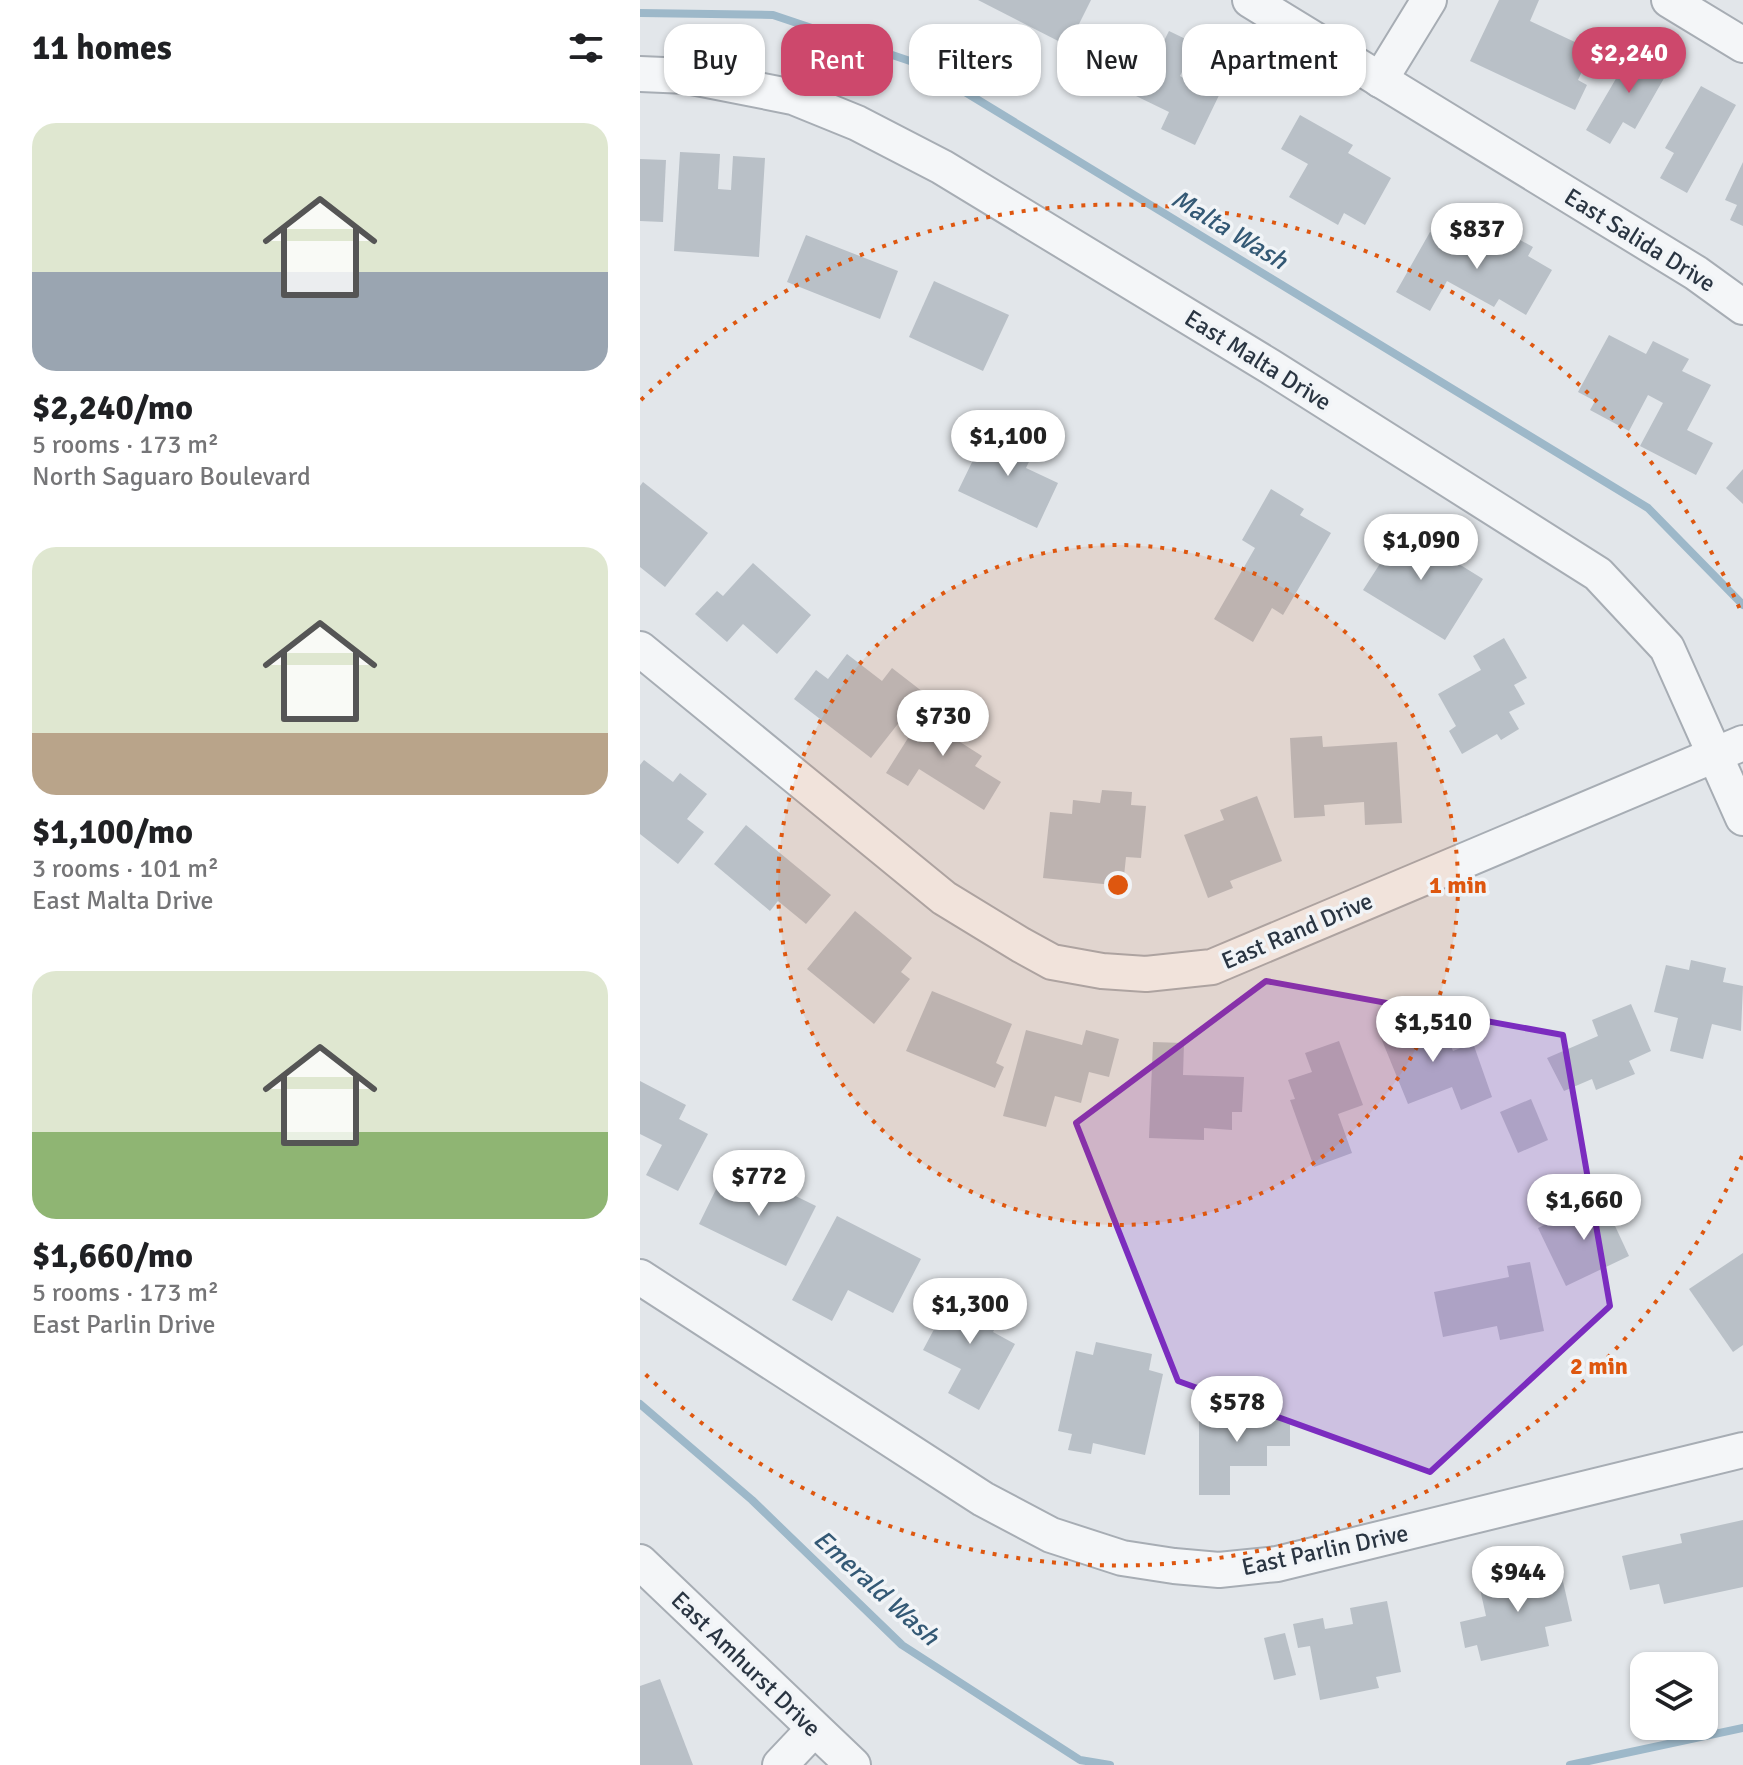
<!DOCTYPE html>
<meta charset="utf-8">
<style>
:root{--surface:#fff;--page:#f6f6f6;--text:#202124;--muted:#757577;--accent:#cd486c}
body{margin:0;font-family:Signika,sans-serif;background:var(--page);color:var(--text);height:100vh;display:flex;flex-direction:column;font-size:30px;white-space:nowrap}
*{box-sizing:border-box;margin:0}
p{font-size:26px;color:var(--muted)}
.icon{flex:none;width:44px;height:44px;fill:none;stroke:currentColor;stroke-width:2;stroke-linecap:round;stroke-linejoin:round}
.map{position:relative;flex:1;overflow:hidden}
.side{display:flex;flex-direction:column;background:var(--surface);width:640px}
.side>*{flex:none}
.top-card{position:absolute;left:24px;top:24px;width:760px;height:72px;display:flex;gap:16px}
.tools{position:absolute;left:990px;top:1652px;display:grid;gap:16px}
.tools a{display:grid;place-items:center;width:88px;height:88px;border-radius:16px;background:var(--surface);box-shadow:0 2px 6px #0004;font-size:40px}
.price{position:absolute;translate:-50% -68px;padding:0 18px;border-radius:28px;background:#fff;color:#222;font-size:26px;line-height:52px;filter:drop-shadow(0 2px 4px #0008)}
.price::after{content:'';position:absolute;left:50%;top:48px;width:24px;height:18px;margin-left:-12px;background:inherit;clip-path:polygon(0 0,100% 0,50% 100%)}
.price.selected{background:var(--accent);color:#fff}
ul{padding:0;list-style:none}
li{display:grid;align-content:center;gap:16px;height:424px;padding:0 32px}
li span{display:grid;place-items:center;height:248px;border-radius:24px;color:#555}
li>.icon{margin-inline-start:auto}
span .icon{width:144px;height:144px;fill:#fffc;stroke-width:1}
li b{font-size:34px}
h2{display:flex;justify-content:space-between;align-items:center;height:96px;padding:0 32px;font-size:34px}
.tag{padding:0 28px;border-radius:24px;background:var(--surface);box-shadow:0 2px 6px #0004;font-size:28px;line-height:72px}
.tag.selected{background:var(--accent);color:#fff}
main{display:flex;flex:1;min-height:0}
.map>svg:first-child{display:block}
</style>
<main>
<section class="side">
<h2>11 homes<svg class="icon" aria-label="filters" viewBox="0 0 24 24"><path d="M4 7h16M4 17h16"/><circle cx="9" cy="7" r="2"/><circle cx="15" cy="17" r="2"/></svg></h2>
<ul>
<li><span style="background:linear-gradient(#dfe7d0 60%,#9aa5b1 0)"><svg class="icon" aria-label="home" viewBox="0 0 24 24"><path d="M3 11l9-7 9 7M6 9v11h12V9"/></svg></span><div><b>$2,240/mo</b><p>5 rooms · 173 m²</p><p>North Saguaro Boulevard</p></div></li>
<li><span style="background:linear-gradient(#dfe7d0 75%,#b9a48a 0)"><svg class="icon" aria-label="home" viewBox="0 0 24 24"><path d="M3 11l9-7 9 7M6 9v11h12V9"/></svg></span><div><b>$1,100/mo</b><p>3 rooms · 101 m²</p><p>East Malta Drive</p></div></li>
<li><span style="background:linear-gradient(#dfe7d0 65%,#8fb573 0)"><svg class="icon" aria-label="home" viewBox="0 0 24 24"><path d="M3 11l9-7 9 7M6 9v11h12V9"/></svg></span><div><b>$1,660/mo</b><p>5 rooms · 173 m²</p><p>East Parlin Drive</p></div></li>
</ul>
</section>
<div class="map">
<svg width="1103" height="1765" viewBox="0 0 1103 1765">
<rect width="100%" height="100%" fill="#e2e6ea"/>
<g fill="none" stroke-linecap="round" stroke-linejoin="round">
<g stroke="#9db8c9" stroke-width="8">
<path d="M 0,13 L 133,15 L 279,64 L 1008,508 L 1103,605"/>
<path d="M 0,1404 L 112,1500 L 262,1645 L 440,1760 L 470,1765"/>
<path d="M 930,1765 L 1103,1728"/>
</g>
</g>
<g fill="#b9c0c7">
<path d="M 338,0 L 451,0 L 428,46 Z"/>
<path d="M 859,0 L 899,0 L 890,21 L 952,50 L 938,80 L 947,85 L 935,110 L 830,61 Z"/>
<path d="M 529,31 L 556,44 L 540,76 L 560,87 L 564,77 L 583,87 L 555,145 L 521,129 L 529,112 L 496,96 Z"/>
<path d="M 995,46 L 1031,66 L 995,129 L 983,122 L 970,144 L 946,130 Z"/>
<path d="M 1061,86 L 1096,105 L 1047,193 L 1020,178 L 1034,153 L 1025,148 Z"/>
<path d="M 660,115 L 713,145 L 708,153 L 751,178 L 725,225 L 704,213 L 698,225 L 649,197 L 668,164 L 641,149 Z"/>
<path d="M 40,152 L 80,154 L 78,189 L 91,190 L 93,156 L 125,158 L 119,257 L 34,251 Z"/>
<path d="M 0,159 L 26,160 L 23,222 L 0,221 Z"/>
<path d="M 1103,162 L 1103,226 L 1090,220 L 1097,205 L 1085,200 Z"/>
<path d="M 837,226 L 857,238 L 862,230 L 893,247 L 888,256 L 912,270 L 886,315 L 859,299 L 854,307 L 807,281 L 790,311 L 756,292 L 790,232 L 823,251 Z"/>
<path d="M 166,235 L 258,271 L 240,319 L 147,282 Z"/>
<path d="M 294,281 L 369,315 L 343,371 L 269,337 Z"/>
<path d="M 969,335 L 1006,354 L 1013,341 L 1049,359 L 1042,371 L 1071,385 L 1047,430 L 1073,443 L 1056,475 L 1000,446 L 1023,403 L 1008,395 L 989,431 L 950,410 L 955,401 L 938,392 Z"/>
<path d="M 350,425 L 396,447 L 386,468 L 418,483 L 397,528 L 318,491 Z"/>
<path d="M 1103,469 L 1103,504 L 1086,488 Z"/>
<path d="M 3,482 L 68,533 L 25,587 L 0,567 L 0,486 Z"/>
<path d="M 631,489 L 664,509 L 660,515 L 691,533 L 643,615 L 632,608 L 613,642 L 574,619 L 615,548 L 602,540 Z"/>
<path d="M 753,523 L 843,579 L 805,640 L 723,590 L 743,559 L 734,553 Z"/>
<path d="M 113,563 L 171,615 L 137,654 L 103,624 L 87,642 L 55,614 L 77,591 L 83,596 Z"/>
<path d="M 864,638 L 887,678 L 874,685 L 885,704 L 869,712 L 879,729 L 861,740 L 857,734 L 822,754 L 809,731 L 816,726 L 798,694 L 841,670 L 833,656 Z"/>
<path d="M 207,654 L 242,681 L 252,668 L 283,692 L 231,758 L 154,699 L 176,670 L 188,679 Z"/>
<path d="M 292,700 L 320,717 L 309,735 L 342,756 L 335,766 L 361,782 L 344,810 L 279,769 L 268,786 L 246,773 Z"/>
<path d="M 682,736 L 683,747 L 757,742 L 762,823 L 725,825 L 724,802 L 684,805 L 685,816 L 654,818 L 650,738 Z"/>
<path d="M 4,760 L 33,782 L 40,773 L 67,794 L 47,819 L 64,832 L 38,864 L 0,834 L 0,765 Z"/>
<path d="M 462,790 L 492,792 L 491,805 L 506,806 L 501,858 L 486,857 L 483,886 L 403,878 L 410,812 L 432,814 L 433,800 L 460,803 Z"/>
<path d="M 617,796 L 642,861 L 590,881 L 593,888 L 568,898 L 544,835 L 584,820 L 580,810 Z"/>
<path d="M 106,825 L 191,895 L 166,924 L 138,901 L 130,911 L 74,864 Z"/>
<path d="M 215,911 L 272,958 L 261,972 L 270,979 L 234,1024 L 167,969 Z"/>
<path d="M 1051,960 L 1086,968 L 1083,982 L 1103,986 L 1101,1031 L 1072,1024 L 1063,1059 L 1030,1051 L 1038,1018 L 1014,1012 L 1026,965 L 1049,970 Z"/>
<path d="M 292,991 L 372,1024 L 356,1063 L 364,1067 L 355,1088 L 266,1051 Z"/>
<path d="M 991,1004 L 1011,1051 L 989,1061 L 995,1074 L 956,1090 L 952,1079 L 924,1091 L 907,1058 L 958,1036 L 952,1020 Z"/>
<path d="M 776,1012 L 789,1044 L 807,1037 L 813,1051 L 833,1043 L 852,1097 L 821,1110 L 812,1087 L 768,1104 L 737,1028 Z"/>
<path d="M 386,1030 L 442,1045 L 446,1030 L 479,1039 L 469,1077 L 449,1072 L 441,1103 L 415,1096 L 406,1127 L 363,1116 Z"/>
<path d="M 699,1041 L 723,1105 L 698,1114 L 712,1153 L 674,1167 L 650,1100 L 655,1099 L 648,1080 L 672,1072 L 665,1053 Z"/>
<path d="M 513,1042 L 544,1043 L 543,1075 L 604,1077 L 602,1112 L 592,1112 L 592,1130 L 564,1128 L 564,1140 L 509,1138 Z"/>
<path d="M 0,1081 L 46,1105 L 39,1119 L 68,1134 L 38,1191 L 6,1175 L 22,1145 L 0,1134 Z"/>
<path d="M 891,1099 L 908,1140 L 878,1153 L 860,1112 Z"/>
<path d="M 83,1175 L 113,1190 L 119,1178 L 176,1206 L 146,1266 L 59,1224 Z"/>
<path d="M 962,1198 L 989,1256 L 926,1286 L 898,1228 Z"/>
<path d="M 197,1216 L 281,1259 L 253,1313 L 208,1290 L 192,1321 L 152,1300 Z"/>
<path d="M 1103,1253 L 1103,1345 L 1093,1352 L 1049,1289 Z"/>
<path d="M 890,1262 L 904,1331 L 860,1340 L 857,1326 L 803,1337 L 794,1292 L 869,1277 L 867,1266 Z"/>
<path d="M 316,1288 L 363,1313 L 353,1332 L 375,1344 L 339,1410 L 308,1393 L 321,1369 L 283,1350 Z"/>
<path d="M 456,1342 L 512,1354 L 509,1370 L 523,1374 L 505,1455 L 453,1443 L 451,1454 L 428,1450 L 432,1434 L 418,1431 L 436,1351 L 453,1355 Z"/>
<path d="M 584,1405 L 632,1405 L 632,1419 L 650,1419 L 650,1446 L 627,1446 L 627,1466 L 590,1466 L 590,1495 L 559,1495 L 559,1420 L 584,1420 Z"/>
<path d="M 1103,1520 L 1103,1587 L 1024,1604 L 1019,1584 L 990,1590 L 982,1556 L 1042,1543 L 1040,1534 Z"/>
<path d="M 919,1564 L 932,1621 L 905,1627 L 909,1646 L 841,1661 L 837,1645 L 825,1648 L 820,1622 L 846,1616 L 838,1580 L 868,1573 L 872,1589 L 888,1586 L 885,1572 Z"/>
<path d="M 747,1601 L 761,1672 L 736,1677 L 739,1688 L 680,1700 L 670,1646 L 658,1648 L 653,1624 L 683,1618 L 685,1629 L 713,1624 L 710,1608 Z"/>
<path d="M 645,1633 L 656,1675 L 634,1680 L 624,1638 Z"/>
<path d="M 20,1679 L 53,1765 L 0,1765 L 0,1686 Z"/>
</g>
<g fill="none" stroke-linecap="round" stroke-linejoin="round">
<g stroke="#a7adb4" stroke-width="38">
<g id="street">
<path d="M 610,0 L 1056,273 L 1103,307"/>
<path d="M 1029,0 L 1103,45"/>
<path d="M 0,74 L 47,76 L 153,97 L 217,123 L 302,167 L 631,367 L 958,574 L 1027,648 L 1103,818"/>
<path d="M 740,80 L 789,0"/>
<path d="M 0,649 L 304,898 L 381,945 L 412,962 L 462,971 L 506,974 L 572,967 L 1103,743"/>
<path d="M 0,1277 L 343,1499 L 411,1535 L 482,1558 L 534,1566 L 579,1570 L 637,1564 L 1103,1450"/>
<path d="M 0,1562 L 213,1765"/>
<path d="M 140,1765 L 174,1729"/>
</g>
</g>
<use href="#street" stroke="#f4f6f8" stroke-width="34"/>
</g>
<path fill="#7b2cbf" fill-opacity="0.2" stroke="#7b2cbf" stroke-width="6" stroke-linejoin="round" d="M 626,981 L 923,1035 L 970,1306 L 790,1472 L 538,1381 L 436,1123 Z"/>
<circle cx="478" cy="885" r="340" fill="#de570f" fill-opacity=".12"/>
<g fill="none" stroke="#de570f" stroke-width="4" stroke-dasharray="4 8">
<circle cx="478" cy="885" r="340"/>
<path d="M1102 1156A680 680 0 0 1 1 1370M1 400A680 680 0 0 1 1102 614"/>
</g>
<g text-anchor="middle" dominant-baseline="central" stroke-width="7" stroke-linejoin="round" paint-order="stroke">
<g font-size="24" fill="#2a3542" stroke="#f1f4f7">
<text transform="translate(1000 240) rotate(32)">East Salida Drive</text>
<text transform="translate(618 360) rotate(32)">East Malta Drive</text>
<text transform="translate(657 931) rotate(-23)">East Rand Drive</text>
<text transform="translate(685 1550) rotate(-12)">East Parlin Drive</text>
<text transform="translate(106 1664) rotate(44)">East Amhurst Drive</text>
</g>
<g font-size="26" font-style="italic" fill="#345975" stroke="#f1f4f7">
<text transform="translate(589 230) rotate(31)">Malta Wash</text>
<text transform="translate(236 1588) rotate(42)">Emerald Wash</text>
</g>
</g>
<circle cx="478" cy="885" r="12" fill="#de570f" stroke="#f1f4f7" stroke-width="4"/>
<g font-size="24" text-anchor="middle" font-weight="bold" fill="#de570f" stroke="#f1f4f7" stroke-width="7" stroke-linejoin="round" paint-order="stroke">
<text x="818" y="893">1 min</text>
<text x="959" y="1374">2 min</text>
</g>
</svg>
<div class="tools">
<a><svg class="icon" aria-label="layers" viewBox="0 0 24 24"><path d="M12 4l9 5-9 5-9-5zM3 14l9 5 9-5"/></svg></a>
</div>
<b class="price selected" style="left:989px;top:95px">$2,240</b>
<b class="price" style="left:837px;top:271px">$837</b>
<b class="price" style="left:368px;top:478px">$1,100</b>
<b class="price" style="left:781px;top:582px">$1,090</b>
<b class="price" style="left:303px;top:758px">$730</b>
<b class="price" style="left:793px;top:1064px">$1,510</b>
<b class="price" style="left:119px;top:1218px">$772</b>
<b class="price" style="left:944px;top:1242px">$1,660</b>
<b class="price" style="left:330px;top:1346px">$1,300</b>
<b class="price" style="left:597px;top:1444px">$578</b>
<b class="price" style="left:878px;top:1614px">$944</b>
<div class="top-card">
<a class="tag">Buy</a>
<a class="tag selected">Rent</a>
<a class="tag">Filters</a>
<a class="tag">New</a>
<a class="tag">Apartment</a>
</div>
</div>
</main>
